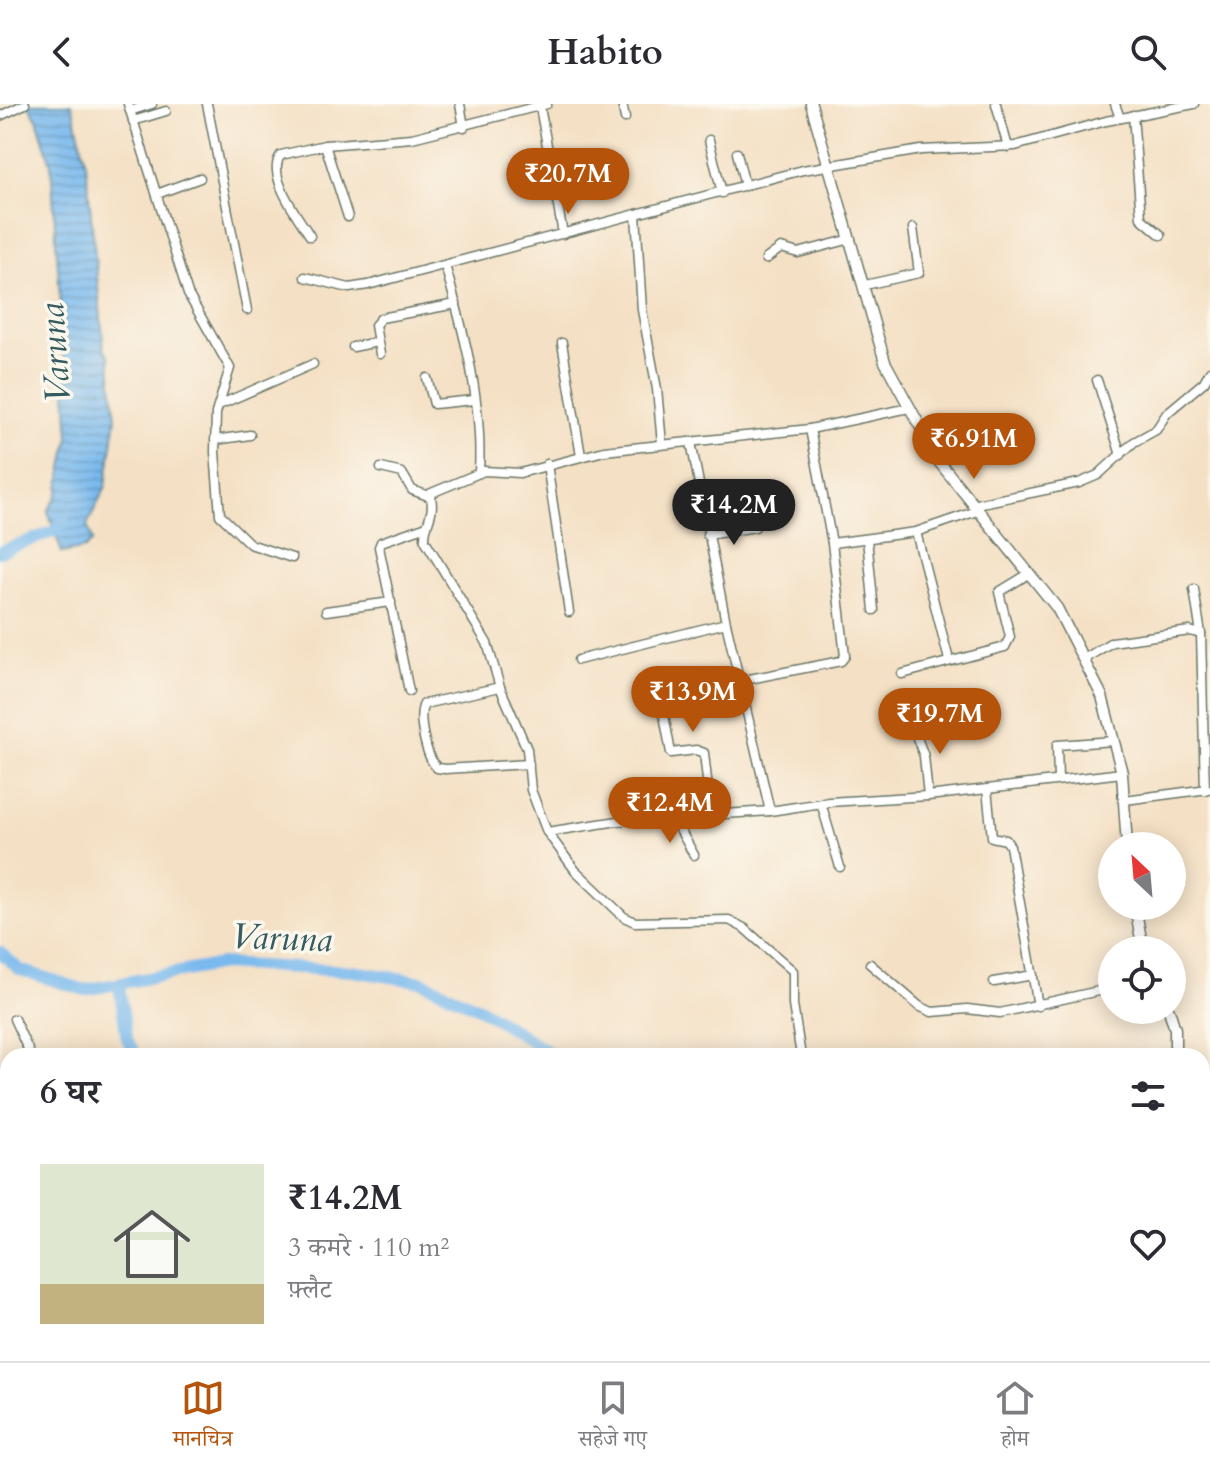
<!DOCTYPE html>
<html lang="hi">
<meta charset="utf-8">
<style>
:root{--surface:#fff;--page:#f7f7f7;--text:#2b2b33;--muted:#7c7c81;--line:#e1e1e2;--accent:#b45309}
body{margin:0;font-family:Cardo,"Noto Serif Devanagari",serif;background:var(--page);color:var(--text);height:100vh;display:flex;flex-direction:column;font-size:30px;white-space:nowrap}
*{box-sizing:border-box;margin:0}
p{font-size:26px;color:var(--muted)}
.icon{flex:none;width:44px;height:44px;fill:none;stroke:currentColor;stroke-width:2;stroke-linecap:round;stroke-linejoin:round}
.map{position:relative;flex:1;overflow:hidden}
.details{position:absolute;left:0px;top:944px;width:1210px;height:314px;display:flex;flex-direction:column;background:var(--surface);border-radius:24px 24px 0 0;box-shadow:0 4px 20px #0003}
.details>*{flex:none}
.needle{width:52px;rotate:334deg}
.tools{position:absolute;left:1098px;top:728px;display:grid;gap:16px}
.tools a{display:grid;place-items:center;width:88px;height:88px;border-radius:50%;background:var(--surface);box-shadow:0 4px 20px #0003;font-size:40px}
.price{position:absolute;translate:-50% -68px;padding:0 18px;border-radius:28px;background:var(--accent);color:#fff;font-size:26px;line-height:52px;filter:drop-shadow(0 2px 4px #0008)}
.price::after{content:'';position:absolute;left:50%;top:48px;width:24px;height:18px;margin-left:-12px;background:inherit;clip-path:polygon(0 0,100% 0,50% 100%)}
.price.current{background:#222;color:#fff}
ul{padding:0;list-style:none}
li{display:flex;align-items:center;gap:24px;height:200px;padding:0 40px}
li+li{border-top:2px solid var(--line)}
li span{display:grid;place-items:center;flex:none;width:224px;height:160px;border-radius:0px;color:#555}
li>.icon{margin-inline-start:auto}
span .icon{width:96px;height:96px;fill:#fffc;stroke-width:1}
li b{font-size:34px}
h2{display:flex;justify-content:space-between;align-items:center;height:96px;padding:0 40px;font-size:34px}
header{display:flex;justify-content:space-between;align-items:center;height:104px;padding:0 40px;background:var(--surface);font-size:36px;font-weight:800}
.tab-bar{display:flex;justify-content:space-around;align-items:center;height:112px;border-top:2px solid var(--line);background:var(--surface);font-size:22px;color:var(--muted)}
.tab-bar a{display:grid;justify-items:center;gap:4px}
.tab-bar .current{color:var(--accent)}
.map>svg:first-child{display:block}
</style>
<header><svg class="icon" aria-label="back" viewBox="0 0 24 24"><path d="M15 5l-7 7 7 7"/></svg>Habito<svg class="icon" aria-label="search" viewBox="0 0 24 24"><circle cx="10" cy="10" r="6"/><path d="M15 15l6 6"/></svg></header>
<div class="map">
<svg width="1210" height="1257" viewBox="0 0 1210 1257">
<defs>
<pattern id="water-rules" width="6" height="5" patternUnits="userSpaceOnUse" patternTransform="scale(2)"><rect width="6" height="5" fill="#79b9ed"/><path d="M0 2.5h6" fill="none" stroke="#6398c1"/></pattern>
</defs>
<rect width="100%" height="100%" fill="#fbf7ec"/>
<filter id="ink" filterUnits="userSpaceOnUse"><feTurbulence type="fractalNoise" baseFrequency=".0125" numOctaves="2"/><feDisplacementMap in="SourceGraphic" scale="16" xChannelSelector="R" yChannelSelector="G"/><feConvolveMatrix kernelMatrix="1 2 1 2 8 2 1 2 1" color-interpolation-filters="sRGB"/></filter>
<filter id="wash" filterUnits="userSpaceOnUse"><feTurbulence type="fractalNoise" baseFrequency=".006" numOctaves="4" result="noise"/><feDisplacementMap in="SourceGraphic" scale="32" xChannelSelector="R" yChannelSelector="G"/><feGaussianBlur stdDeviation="1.8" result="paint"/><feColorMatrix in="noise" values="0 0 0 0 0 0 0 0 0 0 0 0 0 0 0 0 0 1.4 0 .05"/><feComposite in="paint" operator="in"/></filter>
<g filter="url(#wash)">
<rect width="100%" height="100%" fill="#f4e0c4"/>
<path fill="url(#water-rules)" stroke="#4c7b90" stroke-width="2" d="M 28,0 L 72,0 L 86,59 L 104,244 L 109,252 L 116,314 L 106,382 L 87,421 L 93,437 L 85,444 L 62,449 L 48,407 L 58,390 L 69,332 L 51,60 L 37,15 Z"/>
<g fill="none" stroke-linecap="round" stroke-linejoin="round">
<g stroke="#79b9ed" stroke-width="12">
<path d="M 0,448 L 57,426 L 63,416"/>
<path d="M 0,848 L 20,866 L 85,886 L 222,860 L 353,867 L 423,878 L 481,905 L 555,952"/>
<path d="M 119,881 L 127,935 L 136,952"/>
<path d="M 0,1073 L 8,1070"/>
</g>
</g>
</g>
<g filter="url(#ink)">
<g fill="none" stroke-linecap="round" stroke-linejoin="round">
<g stroke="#6a7666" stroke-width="11">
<g id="minor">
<path d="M 128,0 L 188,190 L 230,264 L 216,309 L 215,348 L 220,411 L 250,440 L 292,454"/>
<path d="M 207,0 L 247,206"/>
<path d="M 460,0 L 464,23"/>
<path d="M 622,0 L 625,14"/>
<path d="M 996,0 L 1008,43"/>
<path d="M 1115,0 L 1120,14"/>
<path d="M 540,3 L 563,130"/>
<path d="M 130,7 L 152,0"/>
<path d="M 1133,11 L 1141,114 L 1161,131"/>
<path d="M 0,12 L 25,0"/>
<path d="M 133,17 L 166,7"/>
<path d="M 709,36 L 722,89"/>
<path d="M 325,41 L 348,113"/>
<path d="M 737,49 L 745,82"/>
<path d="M 157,90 L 200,74"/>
<path d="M 636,110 L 642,206 L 657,285 L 662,340"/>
<path d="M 310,132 C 299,114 265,71 281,51 L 325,41 L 412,34 L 547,0"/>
<path d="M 766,155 L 781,144 L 798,149 L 851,135"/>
<path d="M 445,161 C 464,229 483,297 479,369"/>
<path d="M 305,173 L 349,184 L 368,181 L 803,66 L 921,46 L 1015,42 L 1106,17 L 1194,0"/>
<path d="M 865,181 L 919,169 L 913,124"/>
<path d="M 562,239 L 581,352"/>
<path d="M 353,243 L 377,238"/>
<path d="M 380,250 L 375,221 L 381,214 L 456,200"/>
<path d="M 427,274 L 434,300 L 474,296"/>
<path d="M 1097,276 L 1121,351"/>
<path d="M 219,301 L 313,260"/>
<path d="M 931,335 L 944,347 L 1010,338"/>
<path d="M 215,336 L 250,331"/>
<path d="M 691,338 L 726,519 L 770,707"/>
<path d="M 547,360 L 569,508"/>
<path d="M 381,364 L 402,369 L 412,386 L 431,393 C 435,413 424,418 425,436 L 487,539 L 500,583 L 527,645 L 531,686 L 547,728 L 575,766 L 624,813 L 635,818 L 729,816 L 744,824 L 793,867 L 793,901 L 801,952"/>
<path d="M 429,390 L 484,367 L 520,369 L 604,347 L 810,325 L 909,304"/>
<path d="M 972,401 L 1079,379 L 1098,371 L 1134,338 L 1156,326 L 1167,309 L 1204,278 L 1210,267"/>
<path d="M 916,428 L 949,556"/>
<path d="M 707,431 L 755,423"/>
<path d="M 867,435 L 874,506"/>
<path d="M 832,439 L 916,428 L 977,407"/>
<path d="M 1194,485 L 1201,530 L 1205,686"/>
<path d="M 326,507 L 391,498"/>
<path d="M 1084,555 L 1112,538 L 1190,527 L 1201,530"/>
<path d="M 578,556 L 726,519"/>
<path d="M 902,570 L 1005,543 L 1010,533 L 999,488 L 1030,469"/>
<path d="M 500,583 L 424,600 C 417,613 426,653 437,664 L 445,665 L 529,660"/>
<path d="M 409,587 L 379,443 L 381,438 L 427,422"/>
<path d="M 912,621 L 924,652 L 928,692"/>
<path d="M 1058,676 L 1057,641 L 1114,637"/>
<path d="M 987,685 L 992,733 L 1006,736 L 1010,742 L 1038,902"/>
<path d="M 1125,696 L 1208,685"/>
<path d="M 821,699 L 840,763"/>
<path d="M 711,712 L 704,649 L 696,646 L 671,649 L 662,600 L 739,577 L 841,557 L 845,552 L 832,439 L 810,325"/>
<path d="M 674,715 L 694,751"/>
<path d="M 547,728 L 618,717 L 770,707 L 829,698 L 928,692 L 1122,669"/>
<path d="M 870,860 L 919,902 L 932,908 L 967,905 L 1000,909 L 1112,884"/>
<path d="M 994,878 L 1033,871"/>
<path d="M 14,915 L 31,952"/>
<path d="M 1202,977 L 1210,977"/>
<path d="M 0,983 L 8,982"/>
<path d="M 0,1034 L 8,1032"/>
<path d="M 0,1061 L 8,1061"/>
<path d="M 0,1126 L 8,1128"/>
<path d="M 1202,1193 L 1210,1191"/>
<path d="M 0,1211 L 8,1205"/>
<path d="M 79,1250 L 79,1257"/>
<path d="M 375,1250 L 390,1257"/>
<path d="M 464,1250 L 465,1257"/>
</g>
</g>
<g stroke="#6a7666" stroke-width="13">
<g id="tertiary">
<path d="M 811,0 L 885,258 L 940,359 L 1057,504 L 1102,592 L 1122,669 L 1127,742"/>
<path d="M 1135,802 L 1143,846"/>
<path d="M 1169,906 L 1175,925 L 1175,952"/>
<path d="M 1202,1123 L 1210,1140"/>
</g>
</g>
<use href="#minor" stroke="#fff" stroke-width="8"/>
<use href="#tertiary" stroke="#fff" stroke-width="10"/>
</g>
</g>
<g text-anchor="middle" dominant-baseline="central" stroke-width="7" stroke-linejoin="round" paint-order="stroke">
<g font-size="36" font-style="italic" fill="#365c62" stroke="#fbf7ec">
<text transform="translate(55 249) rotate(-94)">Varuna</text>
<text transform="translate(282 834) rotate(2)">Varuna</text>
</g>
</g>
</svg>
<div class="tools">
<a><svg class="needle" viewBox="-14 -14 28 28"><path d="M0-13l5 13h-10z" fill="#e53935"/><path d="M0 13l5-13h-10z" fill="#7c7c81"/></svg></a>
<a><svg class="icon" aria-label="locate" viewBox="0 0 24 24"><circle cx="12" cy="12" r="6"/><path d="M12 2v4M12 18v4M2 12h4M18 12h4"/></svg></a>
</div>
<b class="price" style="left:568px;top:112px">₹20.7M</b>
<b class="price" style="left:974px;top:377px">₹6.91M</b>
<b class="price current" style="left:734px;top:443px">₹14.2M</b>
<b class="price" style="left:693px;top:630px">₹13.9M</b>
<b class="price" style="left:940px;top:652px">₹19.7M</b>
<b class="price" style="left:670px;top:741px">₹12.4M</b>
<section class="details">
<h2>6 घर<svg class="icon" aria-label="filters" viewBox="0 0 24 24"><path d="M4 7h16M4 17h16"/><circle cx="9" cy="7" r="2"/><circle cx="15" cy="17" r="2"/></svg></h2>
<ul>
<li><span style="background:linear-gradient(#dfe7d0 75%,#c2b280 0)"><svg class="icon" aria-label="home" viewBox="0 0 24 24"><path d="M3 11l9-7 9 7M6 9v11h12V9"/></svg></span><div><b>₹14.2M</b><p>3 कमरे · 110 m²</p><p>फ़्लैट</p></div><svg class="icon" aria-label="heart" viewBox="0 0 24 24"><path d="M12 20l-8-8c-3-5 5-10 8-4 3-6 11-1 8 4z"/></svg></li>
</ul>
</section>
</div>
<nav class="tab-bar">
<a class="current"><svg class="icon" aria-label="map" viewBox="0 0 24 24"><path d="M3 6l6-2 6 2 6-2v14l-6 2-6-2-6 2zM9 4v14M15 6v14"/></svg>मानचित्र</a>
<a><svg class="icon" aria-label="saved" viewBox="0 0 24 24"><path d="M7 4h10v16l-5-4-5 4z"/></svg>सहेजे गए</a>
<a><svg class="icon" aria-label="home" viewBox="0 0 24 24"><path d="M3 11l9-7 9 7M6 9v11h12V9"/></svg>होम</a>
</nav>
